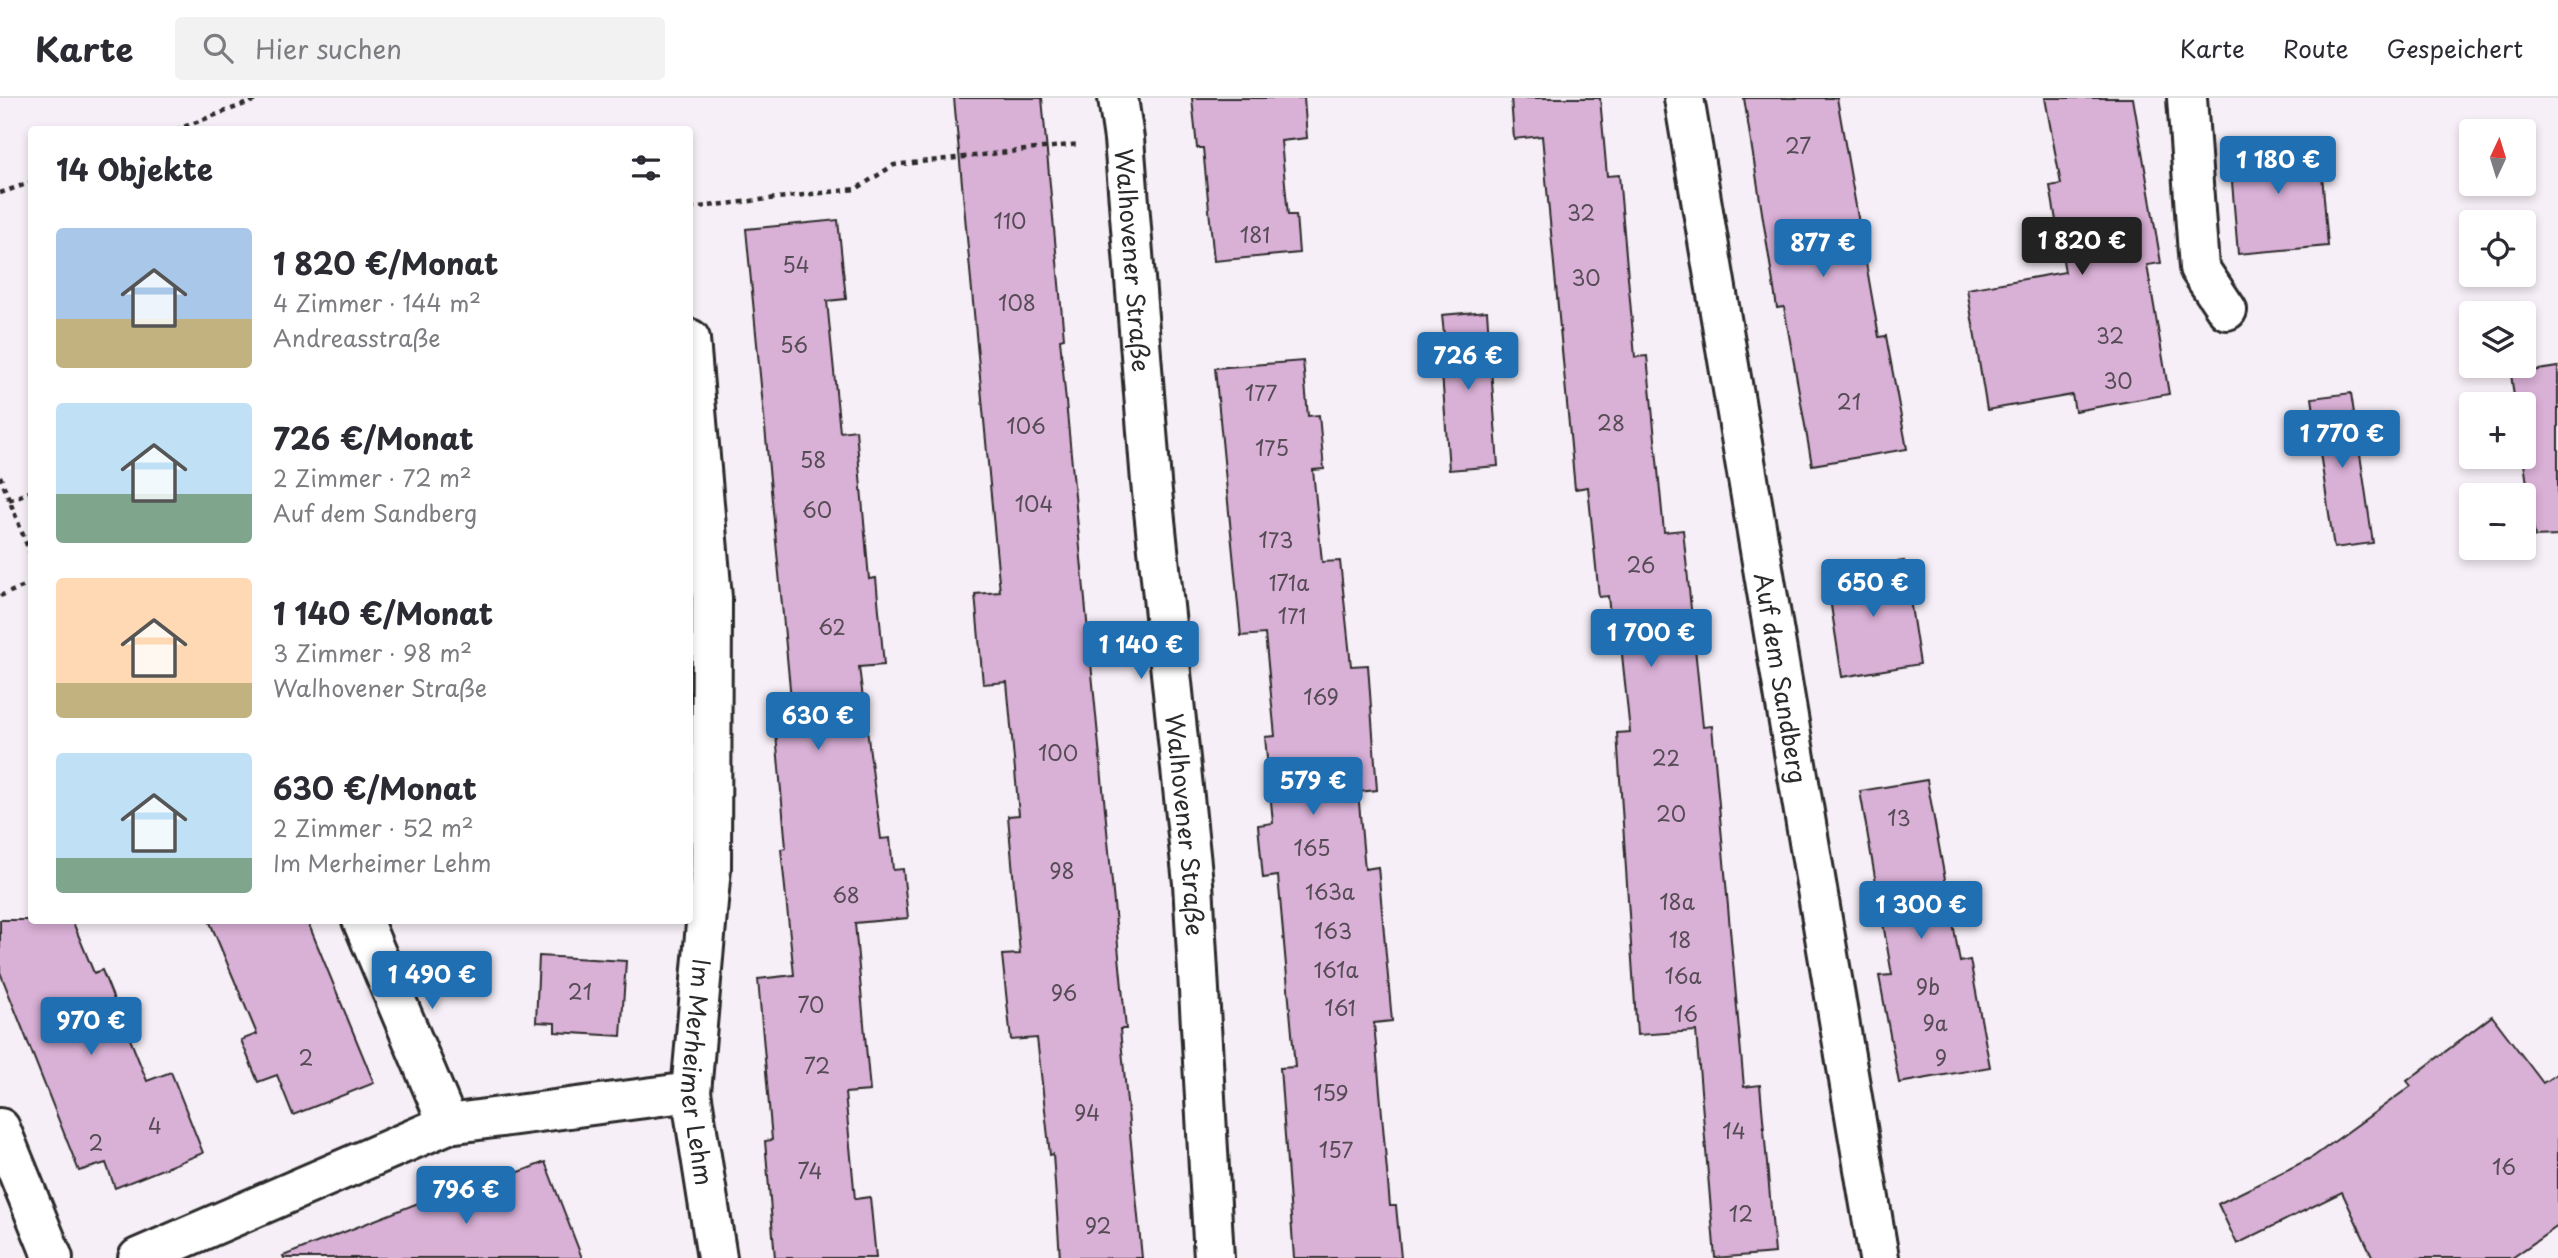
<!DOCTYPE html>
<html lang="de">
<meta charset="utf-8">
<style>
:root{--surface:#fff;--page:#f2f2f3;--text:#2b2b33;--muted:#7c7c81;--line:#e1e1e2;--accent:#1f6fb2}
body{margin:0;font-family:"Playpen Sans",sans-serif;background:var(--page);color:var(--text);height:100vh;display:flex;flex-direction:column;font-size:26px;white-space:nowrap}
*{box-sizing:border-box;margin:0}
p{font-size:23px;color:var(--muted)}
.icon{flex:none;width:38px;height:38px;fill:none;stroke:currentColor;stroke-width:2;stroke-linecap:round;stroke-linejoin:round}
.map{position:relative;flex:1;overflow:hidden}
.panel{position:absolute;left:28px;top:28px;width:665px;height:798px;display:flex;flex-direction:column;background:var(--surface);border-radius:7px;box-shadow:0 4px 10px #0003}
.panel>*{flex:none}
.needle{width:46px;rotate:4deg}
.controls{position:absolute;left:2459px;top:21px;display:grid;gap:14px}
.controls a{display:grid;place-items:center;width:77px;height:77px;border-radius:7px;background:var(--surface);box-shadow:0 4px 10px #0003;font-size:35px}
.price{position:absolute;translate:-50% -60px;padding:0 16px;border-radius:7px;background:var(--accent);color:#fff;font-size:23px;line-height:46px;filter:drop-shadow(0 2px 4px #0008)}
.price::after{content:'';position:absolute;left:50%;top:42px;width:21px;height:16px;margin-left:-10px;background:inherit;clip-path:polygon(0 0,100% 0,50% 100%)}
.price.current{background:#222;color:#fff}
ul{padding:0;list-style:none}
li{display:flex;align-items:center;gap:21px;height:175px;padding:0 28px}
li span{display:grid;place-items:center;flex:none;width:196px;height:140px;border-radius:7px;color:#555}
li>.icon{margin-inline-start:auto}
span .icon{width:84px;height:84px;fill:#fffc;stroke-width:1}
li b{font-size:30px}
h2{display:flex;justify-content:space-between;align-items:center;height:84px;padding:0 28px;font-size:30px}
header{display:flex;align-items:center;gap:42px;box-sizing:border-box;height:98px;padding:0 35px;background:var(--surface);border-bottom:2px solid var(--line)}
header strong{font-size:33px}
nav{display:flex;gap:38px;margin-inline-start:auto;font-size:24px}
.search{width:490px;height:63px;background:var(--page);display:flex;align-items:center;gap:18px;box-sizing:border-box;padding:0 24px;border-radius:7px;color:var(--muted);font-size:26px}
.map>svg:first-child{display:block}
</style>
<header>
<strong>Karte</strong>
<div class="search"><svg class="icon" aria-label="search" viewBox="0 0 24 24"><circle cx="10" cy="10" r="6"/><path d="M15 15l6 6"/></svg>Hier suchen</div>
<nav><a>Karte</a><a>Route</a><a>Gespeichert</a></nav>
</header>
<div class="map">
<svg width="2558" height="1160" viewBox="0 0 2558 1160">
<rect width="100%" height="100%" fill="#f7eff7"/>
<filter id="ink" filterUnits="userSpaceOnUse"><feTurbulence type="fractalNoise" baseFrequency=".0143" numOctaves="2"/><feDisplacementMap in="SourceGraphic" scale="14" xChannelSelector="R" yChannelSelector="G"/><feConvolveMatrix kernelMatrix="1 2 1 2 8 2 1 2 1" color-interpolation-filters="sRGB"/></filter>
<g filter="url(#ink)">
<g fill="#d9b0d6" stroke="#2b2b2b" stroke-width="2">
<path d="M 954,0 L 1042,0 L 1064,240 L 1060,241 L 1126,931 L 1120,931 L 1142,1160 L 1060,1160 L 1053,1056 L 1050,1057 L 1037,940 L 1011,942 L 1002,857 L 1020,856 L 1008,718 L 1019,717 L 1007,584 L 983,586 L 975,496 L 1000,494 Z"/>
<path d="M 1192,0 L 1304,0 L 1307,40 L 1281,43 L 1288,117 L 1296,117 L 1299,155 L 1214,163 L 1203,50 L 1197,50 Z"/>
<path d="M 1511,0 L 1600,0 L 1607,78 L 1619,77 L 1635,259 L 1647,258 L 1664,434 L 1683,432 L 1703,629 L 1712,628 L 1744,989 L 1760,987 L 1775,1155 L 1715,1160 L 1696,933 L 1637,937 L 1617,635 L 1630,634 L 1620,537 L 1612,537 L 1608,498 L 1599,499 L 1588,389 L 1575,391 L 1542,38 L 1514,41 Z"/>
<path d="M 1744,0 L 1837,0 L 1879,239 L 1886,238 L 1907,351 L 1812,367 L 1784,209 L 1777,210 Z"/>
<path d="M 2045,0 L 2133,0 L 2161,165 L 2147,167 L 2169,296 L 2075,313 L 2072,297 L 1987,312 L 1967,191 L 2065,174 L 2050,88 L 2061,86 Z"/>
<path d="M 2319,41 L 2328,148 L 2238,156 L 2229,48 Z"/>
<path d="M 838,122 L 846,201 L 827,203 L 840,334 L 856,332 L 869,481 L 876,480 L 884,567 L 859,569 L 881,741 L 890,740 L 893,772 L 903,771 L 908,820 L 855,825 L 870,993 L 845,995 L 855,1101 L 870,1099 L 876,1160 L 775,1160 L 765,1043 L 772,1042 L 758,881 L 794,877 L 781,751 L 786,750 L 774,613 L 792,611 L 746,131 Z"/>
<path d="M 1487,213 L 1498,368 L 1449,372 L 1440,247 L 1445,246 L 1442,217 Z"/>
<path d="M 1303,263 L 1308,318 L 1319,317 L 1324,371 L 1313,372 L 1322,464 L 1340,463 L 1351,568 L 1368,567 L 1377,692 L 1358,694 L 1365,771 L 1378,769 L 1392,923 L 1374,925 L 1390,1108 L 1396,1108 L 1401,1160 L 1294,1160 L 1280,970 L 1295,969 L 1278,778 L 1263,780 L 1258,727 L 1273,725 L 1265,639 L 1275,638 L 1265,536 L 1241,538 L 1215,270 Z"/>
<path d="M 2558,269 L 2558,438 L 2535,439 L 2523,359 L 2524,306 L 2515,306 L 2511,276 Z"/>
<path d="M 2351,295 L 2373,445 L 2334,450 L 2312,300 Z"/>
<path d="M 1904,463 L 1920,566 L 1842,579 L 1826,475 Z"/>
<path d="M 1927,682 L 1960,864 L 1970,862 L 1990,969 L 1899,985 L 1879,878 L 1892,877 L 1860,693 Z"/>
<path d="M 0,822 L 72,822 L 94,875 L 102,872 L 147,983 L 171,974 L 203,1055 L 115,1090 L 106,1065 L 79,1073 L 0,874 Z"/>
<path d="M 209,822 L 307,822 L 374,985 L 293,1017 L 277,977 L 258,984 L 241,942 L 257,936 Z"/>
<path d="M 539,858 L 626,863 L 621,938 L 555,934 L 555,925 L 536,924 Z"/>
<path d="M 2492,918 L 2543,985 L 2558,975 L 2558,1128 L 2512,1160 L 2373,1160 L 2342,1094 L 2237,1146 L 2218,1106 L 2313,1059 L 2411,988 L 2407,983 Z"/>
<path d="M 545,1064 L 582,1160 L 284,1160 L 283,1158 L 436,1098 L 439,1105 Z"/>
</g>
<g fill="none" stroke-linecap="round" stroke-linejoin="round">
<g stroke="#2b2b2b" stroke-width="44">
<g id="minor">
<path id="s1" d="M 1118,0 L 1124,41 L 1151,384 L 1193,785 L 1214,1160"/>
<path id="s2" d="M 1684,0 L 1879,1160"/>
<path d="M 2187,0 L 2199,170 L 2227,212"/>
<path id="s3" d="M 690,241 L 712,500 L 711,770 L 691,994 L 717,1160"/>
<path d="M 362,822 L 448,1026"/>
<path d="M 0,1030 L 53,1160"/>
<path d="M 138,1160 L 448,1026 L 691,994"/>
</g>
</g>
<g stroke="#2b2b2b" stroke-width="4.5" stroke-dasharray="5 5" stroke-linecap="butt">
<path d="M 175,32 L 261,0"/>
<path d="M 0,95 L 32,84"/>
<path d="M 690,110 L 856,91 L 894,67 L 1079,46"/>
<path d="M 0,378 L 32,460"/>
<path d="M 9,402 L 32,393"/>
<path d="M 0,498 L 32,485"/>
</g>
<use href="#minor" stroke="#fff" stroke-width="38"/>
</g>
</g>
<g text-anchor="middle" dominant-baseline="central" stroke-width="7" stroke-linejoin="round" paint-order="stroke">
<g font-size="21" fill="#564c56">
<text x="1798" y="47">27</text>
<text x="1581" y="114">32</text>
<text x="1010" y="122">110</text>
<text x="1255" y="136">181</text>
<text x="796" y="166">54</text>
<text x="1586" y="179">30</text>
<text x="1017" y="204">108</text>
<text x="2110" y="237">32</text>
<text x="794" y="246">56</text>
<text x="2118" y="282">30</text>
<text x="1261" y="294">177</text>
<text x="1849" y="303">21</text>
<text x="1611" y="324">28</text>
<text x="1026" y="327">106</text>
<text x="1272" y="349">175</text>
<text x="813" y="361">58</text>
<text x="1034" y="405">104</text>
<text x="817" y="411">60</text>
<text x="1276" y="441">173</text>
<text x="1641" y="466">26</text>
<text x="1289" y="484">171a</text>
<text x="1292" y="517">171</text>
<text x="832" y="528">62</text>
<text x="1321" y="598">169</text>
<text x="1058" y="654">100</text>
<text x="1666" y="659">22</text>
<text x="1671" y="715">20</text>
<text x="1899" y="719">13</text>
<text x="1312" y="749">165</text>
<text x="1062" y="772">98</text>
<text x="1330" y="793">163a</text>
<text x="846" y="796">68</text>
<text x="1677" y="803">18a</text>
<text x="1333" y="832">163</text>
<text x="1680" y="841">18</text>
<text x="1336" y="871">161a</text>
<text x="1683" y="877">16a</text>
<text x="1928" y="888">9b</text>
<text x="580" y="893">21</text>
<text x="1064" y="894">96</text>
<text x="811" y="906">70</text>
<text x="1340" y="909">161</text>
<text x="1686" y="915">16</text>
<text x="1935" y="924">9a</text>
<text x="306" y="959">2</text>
<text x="1941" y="959">9</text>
<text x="817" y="967">72</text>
<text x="1331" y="994">159</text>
<text x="1087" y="1014">94</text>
<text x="155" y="1027">4</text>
<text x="1734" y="1032">14</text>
<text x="96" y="1044">2</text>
<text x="1336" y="1051">157</text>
<text x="2504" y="1068">16</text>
<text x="810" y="1072">74</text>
<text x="1741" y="1115">12</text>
<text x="1098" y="1127">92</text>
</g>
<g font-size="24" fill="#2b2b2b" stroke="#fff">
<text stroke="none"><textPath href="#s1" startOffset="163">Walhovener Straße</textPath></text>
<text stroke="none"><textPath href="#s2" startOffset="588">Auf dem Sandberg</textPath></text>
<text stroke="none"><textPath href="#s1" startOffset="730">Walhovener Straße</textPath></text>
<text stroke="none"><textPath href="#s3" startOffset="735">Im Merheimer Lehm</textPath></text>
</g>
</g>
</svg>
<div class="controls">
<a><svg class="needle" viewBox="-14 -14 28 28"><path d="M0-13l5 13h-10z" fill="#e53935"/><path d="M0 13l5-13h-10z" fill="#7c7c81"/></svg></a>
<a><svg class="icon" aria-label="locate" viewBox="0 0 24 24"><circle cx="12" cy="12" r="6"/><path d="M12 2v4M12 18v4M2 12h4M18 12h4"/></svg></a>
<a><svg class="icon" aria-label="layers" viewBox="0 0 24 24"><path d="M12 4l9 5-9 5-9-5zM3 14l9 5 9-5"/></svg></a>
<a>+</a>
<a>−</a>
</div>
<b class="price" style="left:2278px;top:98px">1 180 €</b>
<b class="price current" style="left:2082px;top:179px">1 820 €</b>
<b class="price" style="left:1823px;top:181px">877 €</b>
<b class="price" style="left:1468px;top:294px">726 €</b>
<b class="price" style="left:2342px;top:372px">1 770 €</b>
<b class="price" style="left:1873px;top:521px">650 €</b>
<b class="price" style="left:1651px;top:571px">1 700 €</b>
<b class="price" style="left:1141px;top:583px">1 140 €</b>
<b class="price" style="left:818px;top:654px">630 €</b>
<b class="price" style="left:1313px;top:719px">579 €</b>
<b class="price" style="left:1921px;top:843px">1 300 €</b>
<b class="price" style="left:432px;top:913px">1 490 €</b>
<b class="price" style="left:91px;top:959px">970 €</b>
<b class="price" style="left:466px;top:1128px">796 €</b>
<section class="panel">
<h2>14 Objekte<svg class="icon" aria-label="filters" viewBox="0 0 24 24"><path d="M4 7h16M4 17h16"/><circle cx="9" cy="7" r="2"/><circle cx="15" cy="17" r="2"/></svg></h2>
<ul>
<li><span style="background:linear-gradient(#a9c7e8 65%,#c2b280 0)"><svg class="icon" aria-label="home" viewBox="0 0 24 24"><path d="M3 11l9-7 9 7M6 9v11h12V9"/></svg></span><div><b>1 820 €/Monat</b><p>4 Zimmer · 144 m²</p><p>Andreasstraße</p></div></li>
<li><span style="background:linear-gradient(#bfe0f5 65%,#7fa58c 0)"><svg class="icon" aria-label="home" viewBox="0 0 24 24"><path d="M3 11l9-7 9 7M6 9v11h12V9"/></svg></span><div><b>726 €/Monat</b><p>2 Zimmer · 72 m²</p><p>Auf dem Sandberg</p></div></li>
<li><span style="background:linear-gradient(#ffd9b3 75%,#c2b280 0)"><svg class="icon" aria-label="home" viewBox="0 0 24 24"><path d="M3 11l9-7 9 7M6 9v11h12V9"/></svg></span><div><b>1 140 €/Monat</b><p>3 Zimmer · 98 m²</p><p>Walhovener Straße</p></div></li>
<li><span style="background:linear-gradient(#bfe0f5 75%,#7fa58c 0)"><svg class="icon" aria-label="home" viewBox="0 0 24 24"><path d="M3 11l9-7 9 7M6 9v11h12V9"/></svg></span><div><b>630 €/Monat</b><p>2 Zimmer · 52 m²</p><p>Im Merheimer Lehm</p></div></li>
</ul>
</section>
</div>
